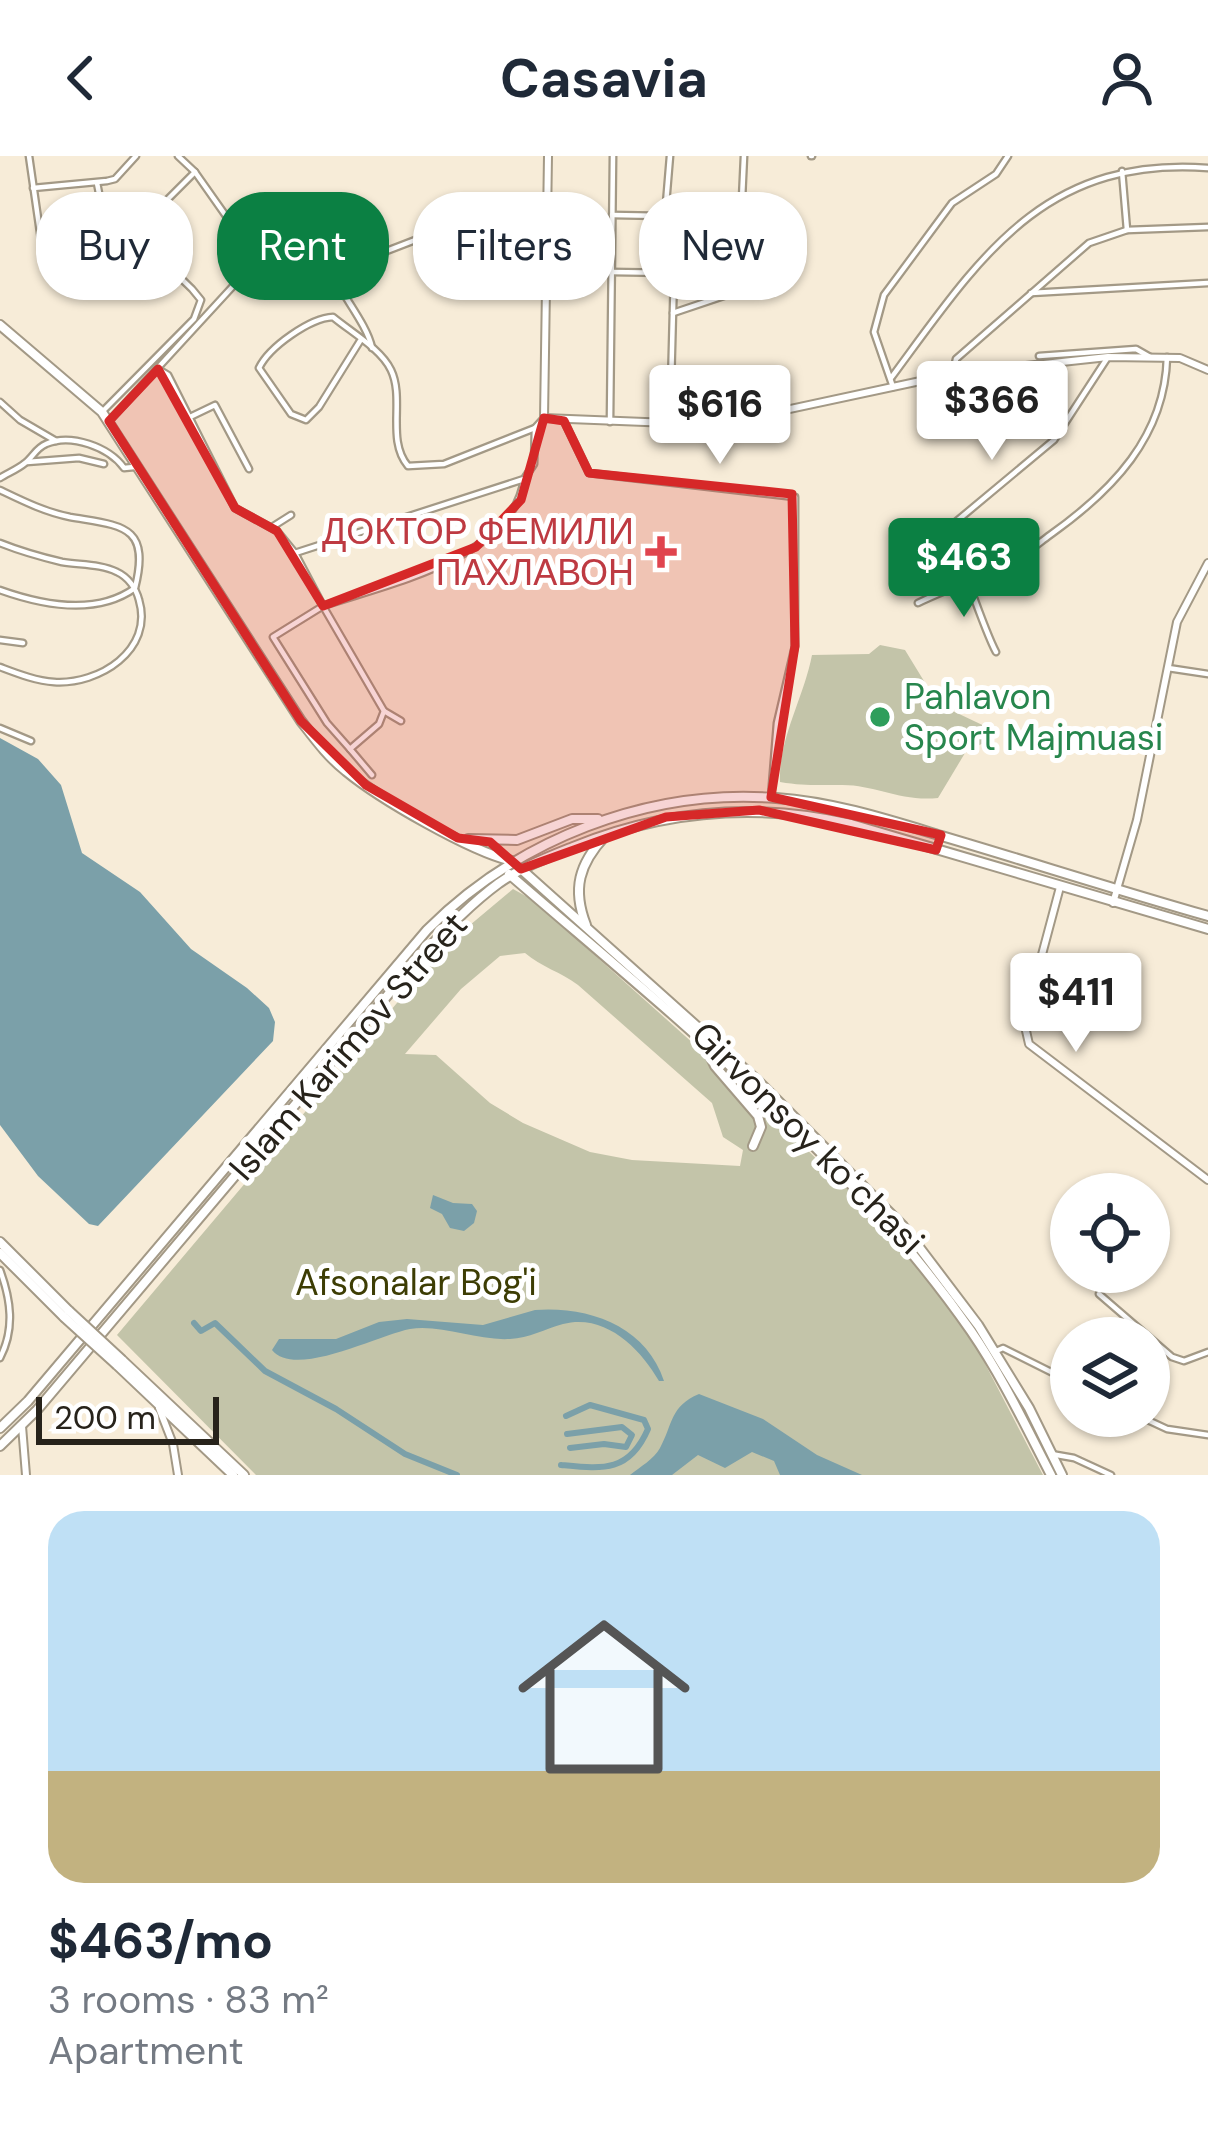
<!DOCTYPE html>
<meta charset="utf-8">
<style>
:root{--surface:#fff;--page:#f6f6f7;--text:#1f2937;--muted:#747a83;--line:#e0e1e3;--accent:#0b8043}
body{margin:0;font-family:"DM Sans",sans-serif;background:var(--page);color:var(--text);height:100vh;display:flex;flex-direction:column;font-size:45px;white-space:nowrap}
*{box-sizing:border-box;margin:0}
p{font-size:39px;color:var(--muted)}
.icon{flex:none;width:66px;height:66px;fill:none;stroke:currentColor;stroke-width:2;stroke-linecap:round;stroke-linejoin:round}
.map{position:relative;height:1319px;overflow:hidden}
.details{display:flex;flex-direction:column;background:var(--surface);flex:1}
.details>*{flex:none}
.banner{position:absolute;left:36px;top:36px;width:1137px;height:108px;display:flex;gap:24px}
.controls{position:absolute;left:1050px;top:1017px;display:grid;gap:24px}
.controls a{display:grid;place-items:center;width:120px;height:120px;border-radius:50%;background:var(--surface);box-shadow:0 3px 9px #0004;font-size:60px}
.scale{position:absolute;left:36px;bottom:30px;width:183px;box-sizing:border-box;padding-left:12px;border:6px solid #27231b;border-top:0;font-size:33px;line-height:42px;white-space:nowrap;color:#27231b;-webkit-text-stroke:9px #fff;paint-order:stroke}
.price{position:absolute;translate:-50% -102px;padding:0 27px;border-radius:12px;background:#fff;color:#222;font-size:39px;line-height:78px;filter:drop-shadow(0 3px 6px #0008)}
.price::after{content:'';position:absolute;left:50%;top:72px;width:36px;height:27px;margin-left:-18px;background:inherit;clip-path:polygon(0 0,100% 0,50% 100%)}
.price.selected{background:var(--accent);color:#fff}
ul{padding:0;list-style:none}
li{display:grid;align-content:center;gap:24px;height:636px;padding:0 48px}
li+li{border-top:3px solid var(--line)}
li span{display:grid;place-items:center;height:372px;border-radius:36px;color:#555}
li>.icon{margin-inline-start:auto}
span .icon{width:216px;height:216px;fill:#fffc;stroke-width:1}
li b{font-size:51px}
.tag{padding:0 42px;border-radius:48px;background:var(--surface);box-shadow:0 3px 9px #0004;font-size:42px;line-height:108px}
.tag.selected{background:var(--accent);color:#fff}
header{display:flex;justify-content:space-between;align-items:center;height:156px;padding:0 48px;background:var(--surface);font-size:54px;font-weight:700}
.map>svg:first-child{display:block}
</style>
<header><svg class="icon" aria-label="back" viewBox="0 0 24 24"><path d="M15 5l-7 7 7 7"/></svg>Casavia<svg class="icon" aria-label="person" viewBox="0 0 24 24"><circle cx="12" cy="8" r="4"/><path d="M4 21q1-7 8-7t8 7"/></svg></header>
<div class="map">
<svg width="1208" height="1319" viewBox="0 0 1208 1319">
<rect width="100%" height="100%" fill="#f7ecd8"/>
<g fill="#c3c4a9" fill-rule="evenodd">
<path d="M 880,489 L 905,494 L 938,548 L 993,574 L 985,586 L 965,597 L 938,642 C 900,646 874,628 840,629 C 817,629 804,630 780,626 C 778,584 804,541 812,499 L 869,498 Z"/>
<path d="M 513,733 L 533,744 L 751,939 L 874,1059 L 967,1173 L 1043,1319 L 256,1319 L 117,1179 L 445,790 ZM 525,797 C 541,811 561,816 578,829 L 712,947 L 723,981 L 743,994 L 740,1010 L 632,1004 L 590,996 L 523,967 L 490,947 L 436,899 L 405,898 L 461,833 L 500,800 Z"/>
</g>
<g fill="#7ba0a9">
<path d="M 0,582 L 38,603 L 61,629 L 82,697 L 140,736 L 191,793 L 247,832 L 269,852 L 275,866 L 273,885 L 98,1070 L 89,1068 L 38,1020 L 0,969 Z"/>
<path d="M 433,1039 L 453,1047 L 472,1048 L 477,1055 L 474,1067 L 464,1075 L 450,1072 L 442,1058 L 430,1052 Z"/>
<path d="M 535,1154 C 589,1150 646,1170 664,1225 L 659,1225 C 640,1192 605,1157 563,1168 C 545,1173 529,1182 510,1183 C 477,1185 441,1168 410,1173 C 378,1179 295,1223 272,1194 L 279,1183 L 336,1183 L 379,1166 L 407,1163 L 483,1169 Z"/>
<path d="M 699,1238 L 763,1263 L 817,1299 L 862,1319 L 780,1319 L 774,1305 L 752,1296 L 725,1312 L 698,1299 L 672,1319 L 630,1319 C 640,1311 654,1303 660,1292 C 673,1268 670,1250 699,1238 Z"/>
</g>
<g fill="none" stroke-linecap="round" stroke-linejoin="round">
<g stroke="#7ba0a9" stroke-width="6">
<path d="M 194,1167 L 201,1175 L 215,1167 L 265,1215 L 336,1253 L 405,1298 L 457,1319"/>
<path d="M 567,1278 L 622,1271 L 632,1279 L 626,1291 L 604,1288 L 570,1292"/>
<path d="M 561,1309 C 602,1313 629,1317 648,1273 L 644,1264 L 590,1249 L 566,1260"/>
</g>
<g stroke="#a39986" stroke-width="9">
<g id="minor">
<path d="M 29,0 L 44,104"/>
<path d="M 178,0 L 195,16"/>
<path d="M 811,0 L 812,0"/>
<path d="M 1122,15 L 1127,74"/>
<path d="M 97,27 L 110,93"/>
<path d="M 33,32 L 107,25 L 115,23 L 136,0"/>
<path d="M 612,59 L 665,60 L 670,0"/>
<path d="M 666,59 L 692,61 L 710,56 L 713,45 L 742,43 L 744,0"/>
<path d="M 548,115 L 674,117 L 670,267"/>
<path d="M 1031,137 L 1208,127"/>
<path d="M 673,157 L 795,116 L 793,98 L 725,96"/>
<path d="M 360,185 L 319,251 L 306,264 L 291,258 L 259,212 C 269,191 310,162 333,161 C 351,176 381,193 391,214 C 405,243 386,284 408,310 L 444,308 L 535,272"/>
<path d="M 372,192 C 367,168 342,140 332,116 L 423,81"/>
<path d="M 1039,200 L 1136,193 L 1150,201"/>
<path d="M 158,213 L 168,219 L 235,352 L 277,375 L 295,397 L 323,450 L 273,481 L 327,567 L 350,593"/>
<path d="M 953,218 L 956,203 L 1089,87 L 1127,74 L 1208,71"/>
<path d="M 891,222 C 979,103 1042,0 1208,12"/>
<path d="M 893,231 L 874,176 L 884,139 L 952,47 L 996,18 L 1008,0"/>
<path d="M 0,246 L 20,264 L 56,285"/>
<path d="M 102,256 L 194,163 L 201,144 L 192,133 L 133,76 L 144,63"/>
<path d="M 190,261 L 215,249 L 249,313"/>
<path d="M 110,264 L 257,104 L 195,16 L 161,50"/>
<path d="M 564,265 L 589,317 L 795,341 L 795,490 L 777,567 L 771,641"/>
<path d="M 610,266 L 613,0"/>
<path d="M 27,306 L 79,302 L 104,308"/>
<path d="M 0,322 C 8,317 18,313 25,307 C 33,301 36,292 46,288 C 71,277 109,291 124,312 L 134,311"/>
<path d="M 0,334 C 23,345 45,356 70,361 C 121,370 151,368 135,432 C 96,460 42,449 0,434"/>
<path d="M 272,371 L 291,359"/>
<path d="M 0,387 C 20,395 41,401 62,406 C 80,409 101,408 117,416 C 128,421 136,432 139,444 C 154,494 99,529 54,526 C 36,525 16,517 0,511"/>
<path d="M 295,397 L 524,323 L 534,308 L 535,272 L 544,262"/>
<path d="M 918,447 C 946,433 976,424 1003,410 C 1020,403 1035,390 1050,379 C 1112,335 1165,281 1167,201"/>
<path d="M 0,484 L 23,487"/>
<path d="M 996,496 C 988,481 951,384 952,369 L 1054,284 L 1108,201"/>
<path d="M 1168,512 L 1208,518"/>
<path d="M 384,555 L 401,565"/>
<path d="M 0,572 L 31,585"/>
<path d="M 372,619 L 350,593 L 379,568 L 384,555 L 323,450 C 387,428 513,403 524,323"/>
<path d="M 0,1114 C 11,1144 15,1173 0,1202"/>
<path d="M 1099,1138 L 1172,1201 L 1184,1205 L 1208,1196"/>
<path d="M 994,1196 L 1003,1192 L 1071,1226"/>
<path d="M 1139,1260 L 1167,1273 L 1208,1279"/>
<path d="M 1051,1298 L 1074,1302 L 1111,1319"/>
</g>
</g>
<g stroke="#a39986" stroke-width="10">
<g id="tertiary">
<path d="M 548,0 L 544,262 L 670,267 L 734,265 L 953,218 L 1108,201 L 1180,202 L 1208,214"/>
<path d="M 1060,731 L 1024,866 L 1029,888 L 1208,1024"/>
<path d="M 1113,747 L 1137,664 L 1177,466 L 1208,407"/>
</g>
</g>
<g stroke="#a39986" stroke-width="10">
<g id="secondary">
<path d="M 159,1252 L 173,1288 L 178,1319"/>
<path d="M 22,1270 L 26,1319"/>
</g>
</g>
<g stroke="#a39986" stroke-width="12">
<g id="primary">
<path d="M 0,169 L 102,256 L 301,565 C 315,583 328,601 346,615 C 380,643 470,695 512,705 L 758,925 L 903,1070 L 978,1169 L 1029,1252 L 1062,1319"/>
<path d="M 468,683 L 517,684 L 572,663 L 598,663"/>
<path d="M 509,718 C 672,859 847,997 971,1175 C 1002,1220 1026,1271 1051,1319"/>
<path d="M 586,769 C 572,733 579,708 605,680"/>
<path d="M 706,891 L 715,910 L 758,960 L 761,971 L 753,990"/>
<path d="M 0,1086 L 69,1155"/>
<path d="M 0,1097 L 64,1161"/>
<path d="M 122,1204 L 244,1319"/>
<path d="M 117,1209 L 233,1319"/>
<path d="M 0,1272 L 28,1245 L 427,774 C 517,684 647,632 776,642 C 834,646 889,664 945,681 C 1033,707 1120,735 1208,760"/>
<path d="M 0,1290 L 37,1254 L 419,802 C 444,776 469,749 499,727 C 522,711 548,701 573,691 C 664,654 755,646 851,668 L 1208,773"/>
</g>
</g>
<use href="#minor" stroke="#fff" stroke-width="4.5"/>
<use href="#tertiary" stroke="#fff" stroke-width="6"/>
<use href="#secondary" stroke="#fff" stroke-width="6"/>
<use href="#primary" stroke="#fff" stroke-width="8"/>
<g stroke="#a39986" stroke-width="12" stroke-linecap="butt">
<g id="primary-bridge">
<path d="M 69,1155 L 122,1204"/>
<path d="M 64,1161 L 117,1209"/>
</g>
</g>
<use href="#primary-bridge" stroke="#fff" stroke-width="8"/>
</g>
<path fill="#d62828" fill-opacity="0.2" stroke="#d62828" stroke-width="9" stroke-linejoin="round" d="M 158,213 L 235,352 L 277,375 L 323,450 L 476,391 L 521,344 L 544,262 L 564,265 L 589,317 L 792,338 L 795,490 L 771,641 L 941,679 L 936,694 L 759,654 L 666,661 L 521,713 L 490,686 L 458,682 L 366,629 L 301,565 L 109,265 Z"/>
<path fill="#e0444e" stroke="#fff" stroke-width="4.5" d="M655 378h12v12h12v12h-12v12h-12v-12h-12v-12h12z"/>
<circle fill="#2e9e5b" stroke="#fff" stroke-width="4.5" cx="880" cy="561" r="12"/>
<g text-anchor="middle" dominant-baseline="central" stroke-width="10" stroke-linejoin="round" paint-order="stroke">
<g font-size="36" fill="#be3a42" stroke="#fff" text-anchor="end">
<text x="634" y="375">ДОКТОР ФЕМИЛИ<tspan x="634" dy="41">ПАХЛАВОН</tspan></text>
</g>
<g font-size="36" fill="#27864d" stroke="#fff" text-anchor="start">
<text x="904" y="540">Pahlavon<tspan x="904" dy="41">Sport Majmuasi</tspan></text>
</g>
<g font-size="36" fill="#27231b" stroke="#fff">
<text transform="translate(348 890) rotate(-49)">Islam Karimov Street</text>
<text transform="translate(808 982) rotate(45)">Girvonsoy koʻchasi</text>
</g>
<g font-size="36" fill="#3d3d04" stroke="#fff">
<text x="416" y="1126">Afsonalar Bog'i</text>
</g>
</g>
</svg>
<div class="controls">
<a><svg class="icon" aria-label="locate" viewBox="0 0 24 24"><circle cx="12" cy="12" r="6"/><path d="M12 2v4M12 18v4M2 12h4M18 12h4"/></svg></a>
<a><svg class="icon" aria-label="layers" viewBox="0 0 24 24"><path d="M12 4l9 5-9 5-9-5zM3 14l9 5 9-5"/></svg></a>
</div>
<div class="scale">200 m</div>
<b class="price" style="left:992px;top:307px">$366</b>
<b class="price" style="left:720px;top:311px">$616</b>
<b class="price selected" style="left:964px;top:464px">$463</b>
<b class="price" style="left:1076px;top:899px">$411</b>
<div class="banner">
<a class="tag">Buy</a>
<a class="tag selected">Rent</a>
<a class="tag">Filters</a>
<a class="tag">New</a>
</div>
</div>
<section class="details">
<ul>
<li><span style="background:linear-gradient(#bfe0f5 70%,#c2b280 0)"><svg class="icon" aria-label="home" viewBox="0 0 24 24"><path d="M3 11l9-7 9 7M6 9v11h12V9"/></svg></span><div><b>$463/mo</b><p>3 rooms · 83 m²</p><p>Apartment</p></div></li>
</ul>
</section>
